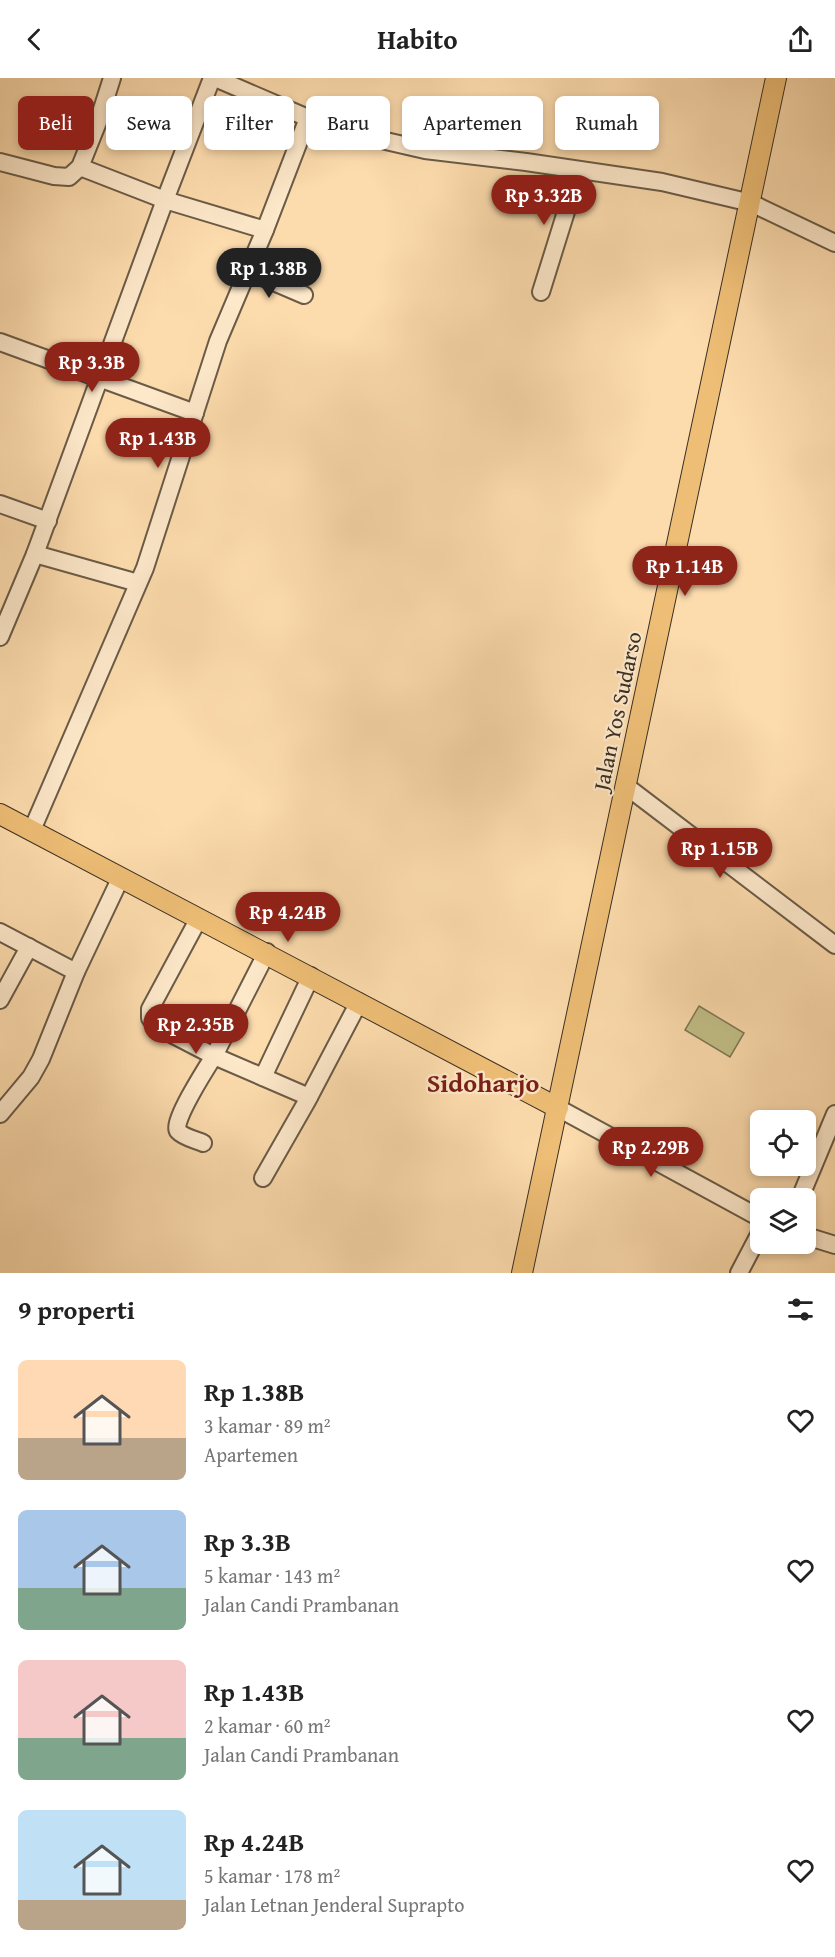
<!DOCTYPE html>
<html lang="id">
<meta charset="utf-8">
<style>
:root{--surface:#fff;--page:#f2f2f2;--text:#222;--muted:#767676;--accent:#8f2418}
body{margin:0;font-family:"Gentium Book Plus",serif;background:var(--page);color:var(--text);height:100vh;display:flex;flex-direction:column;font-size:22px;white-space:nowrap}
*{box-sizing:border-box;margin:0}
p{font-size:20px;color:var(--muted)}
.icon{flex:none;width:33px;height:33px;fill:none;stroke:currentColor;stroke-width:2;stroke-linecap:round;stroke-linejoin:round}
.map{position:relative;height:1195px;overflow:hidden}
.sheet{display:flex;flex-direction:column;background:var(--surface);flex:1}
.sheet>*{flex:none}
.hud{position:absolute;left:18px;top:18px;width:800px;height:54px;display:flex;gap:12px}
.tools{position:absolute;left:750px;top:1032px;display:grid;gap:12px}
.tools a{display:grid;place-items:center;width:66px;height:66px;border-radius:9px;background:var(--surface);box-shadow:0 3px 9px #0003;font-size:30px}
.price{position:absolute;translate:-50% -51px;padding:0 14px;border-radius:21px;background:var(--accent);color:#fff;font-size:20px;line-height:39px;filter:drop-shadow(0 2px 3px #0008)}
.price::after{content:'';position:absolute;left:50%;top:36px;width:18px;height:14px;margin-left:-9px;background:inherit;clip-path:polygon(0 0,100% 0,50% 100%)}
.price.current{background:#222;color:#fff}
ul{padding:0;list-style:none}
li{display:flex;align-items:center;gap:18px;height:150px;padding:0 18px}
li span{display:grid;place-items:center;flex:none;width:168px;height:120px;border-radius:9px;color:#555}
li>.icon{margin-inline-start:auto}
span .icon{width:72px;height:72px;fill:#fffc;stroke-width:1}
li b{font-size:26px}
h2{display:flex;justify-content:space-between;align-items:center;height:72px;padding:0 18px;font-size:26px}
.pill{padding:0 21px;border-radius:9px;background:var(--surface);box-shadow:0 3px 9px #0003;font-size:21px;line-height:54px}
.pill.current{background:var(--accent);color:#fff}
header{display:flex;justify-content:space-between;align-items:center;height:78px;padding:0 18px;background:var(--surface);font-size:27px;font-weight:800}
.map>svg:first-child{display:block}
</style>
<header><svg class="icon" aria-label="back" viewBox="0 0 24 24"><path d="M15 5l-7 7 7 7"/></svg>Habito<svg class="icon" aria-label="share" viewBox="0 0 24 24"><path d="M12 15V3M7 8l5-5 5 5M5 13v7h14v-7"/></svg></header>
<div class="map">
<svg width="835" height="1195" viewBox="0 0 835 1195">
<rect width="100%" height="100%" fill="#fcdbad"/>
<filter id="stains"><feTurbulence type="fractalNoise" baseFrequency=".00333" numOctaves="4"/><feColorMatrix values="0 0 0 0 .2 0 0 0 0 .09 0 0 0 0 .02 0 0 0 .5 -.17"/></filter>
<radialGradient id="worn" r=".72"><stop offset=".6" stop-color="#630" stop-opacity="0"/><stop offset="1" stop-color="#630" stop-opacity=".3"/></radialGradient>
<path fill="#c2bf87" stroke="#7e7856" stroke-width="1.5" d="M 699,928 L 744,955 L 730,979 L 685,952 Z"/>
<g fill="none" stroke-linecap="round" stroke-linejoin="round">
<g stroke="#6a5b47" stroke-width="20">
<g id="minor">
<path d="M 215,0 L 308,40 L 364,58 L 425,72 L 526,84 L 662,104 L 751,125 L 835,165"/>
<path d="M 0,84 L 54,98 L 69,99 L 80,89 L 98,44 L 112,0"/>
<path d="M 80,89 L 165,122 L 265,152"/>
<path d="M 248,193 L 304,217"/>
<path d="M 541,214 L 579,92"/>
<path d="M 0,264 L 195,335"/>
<path d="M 0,426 L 48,443"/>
<path d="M 35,476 L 138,505"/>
<path d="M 0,559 L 35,476 L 165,122 L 212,0"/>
<path d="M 626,708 L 835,867"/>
<path d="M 32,752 L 145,490 L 218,263 L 265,152 L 308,40"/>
<path d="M 199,840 L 150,931 L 150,940 L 158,949 L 214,978 C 207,989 171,1045 178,1053 C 183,1059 196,1062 203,1065"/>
<path d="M 0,854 L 76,894"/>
<path d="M 267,874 L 214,978 L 309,1019"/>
<path d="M 0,922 L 29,869"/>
<path d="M 263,999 L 311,898"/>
<path d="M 558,1030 L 760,1140"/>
<path d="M 0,1036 L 31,999 L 41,981 L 76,894 L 121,799"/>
<path d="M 263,1100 L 307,1023 L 359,924"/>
<path d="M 800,1120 L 835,1036"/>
<path d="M 806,1158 L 835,1167"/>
<path d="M 739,1195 L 760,1155"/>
</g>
</g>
<g stroke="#3a3025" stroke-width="22">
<g id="major">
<path d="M 0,736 L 558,1030"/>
<path d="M 522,1195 L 776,0"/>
</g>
</g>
<use href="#minor" stroke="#fde8ca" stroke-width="16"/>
<use href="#major" stroke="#eebe76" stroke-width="20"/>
</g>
<g text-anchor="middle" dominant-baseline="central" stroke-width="4.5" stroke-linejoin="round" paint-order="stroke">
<g font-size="22" fill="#3a3025" stroke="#fde8ca">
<text transform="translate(617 633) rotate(-78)">Jalan Yos Sudarso</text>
</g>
<g font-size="26" font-weight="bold" fill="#7a1f14" stroke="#fde8ca">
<text x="483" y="1004">Sidoharjo</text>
</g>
</g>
<rect width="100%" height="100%" filter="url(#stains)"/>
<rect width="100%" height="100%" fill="url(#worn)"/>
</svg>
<div class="tools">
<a><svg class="icon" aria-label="locate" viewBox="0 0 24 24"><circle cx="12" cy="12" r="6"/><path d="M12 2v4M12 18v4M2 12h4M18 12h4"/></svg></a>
<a><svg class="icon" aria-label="layers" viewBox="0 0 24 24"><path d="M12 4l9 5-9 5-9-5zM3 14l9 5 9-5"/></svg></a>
</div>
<b class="price" style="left:544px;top:148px">Rp 3.32B</b>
<b class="price current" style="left:269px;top:221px">Rp 1.38B</b>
<b class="price" style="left:92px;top:315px">Rp 3.3B</b>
<b class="price" style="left:158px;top:391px">Rp 1.43B</b>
<b class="price" style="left:685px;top:519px">Rp 1.14B</b>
<b class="price" style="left:720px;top:801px">Rp 1.15B</b>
<b class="price" style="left:288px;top:865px">Rp 4.24B</b>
<b class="price" style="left:196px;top:977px">Rp 2.35B</b>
<b class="price" style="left:651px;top:1100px">Rp 2.29B</b>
<div class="hud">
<a class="pill current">Beli</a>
<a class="pill">Sewa</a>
<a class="pill">Filter</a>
<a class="pill">Baru</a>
<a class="pill">Apartemen</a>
<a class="pill">Rumah</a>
</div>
</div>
<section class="sheet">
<h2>9 properti<svg class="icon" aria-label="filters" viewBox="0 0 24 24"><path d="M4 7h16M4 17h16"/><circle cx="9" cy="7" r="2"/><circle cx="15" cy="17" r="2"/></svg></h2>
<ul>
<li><span style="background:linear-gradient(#ffd9b3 65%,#b9a48a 0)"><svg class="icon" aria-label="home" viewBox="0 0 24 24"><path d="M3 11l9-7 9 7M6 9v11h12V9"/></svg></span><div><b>Rp 1.38B</b><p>3 kamar · 89 m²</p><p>Apartemen</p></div><svg class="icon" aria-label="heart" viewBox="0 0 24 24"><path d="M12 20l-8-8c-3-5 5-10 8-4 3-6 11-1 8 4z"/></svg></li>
<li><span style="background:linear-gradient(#a9c7e8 65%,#7fa58c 0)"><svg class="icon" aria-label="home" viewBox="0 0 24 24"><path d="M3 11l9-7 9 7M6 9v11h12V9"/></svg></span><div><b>Rp 3.3B</b><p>5 kamar · 143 m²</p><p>Jalan Candi Prambanan</p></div><svg class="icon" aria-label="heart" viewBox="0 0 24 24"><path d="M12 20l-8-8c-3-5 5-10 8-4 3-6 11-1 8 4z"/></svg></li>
<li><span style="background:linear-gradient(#f6c9c9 65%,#7fa58c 0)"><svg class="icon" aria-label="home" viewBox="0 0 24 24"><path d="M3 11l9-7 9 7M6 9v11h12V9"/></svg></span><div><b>Rp 1.43B</b><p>2 kamar · 60 m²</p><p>Jalan Candi Prambanan</p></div><svg class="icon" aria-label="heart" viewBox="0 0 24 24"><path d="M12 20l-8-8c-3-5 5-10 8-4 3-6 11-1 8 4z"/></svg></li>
<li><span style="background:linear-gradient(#bfe0f5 75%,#b9a48a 0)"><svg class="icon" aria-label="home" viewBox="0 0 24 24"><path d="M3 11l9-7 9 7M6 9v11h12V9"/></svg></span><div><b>Rp 4.24B</b><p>5 kamar · 178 m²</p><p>Jalan Letnan Jenderal Suprapto</p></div><svg class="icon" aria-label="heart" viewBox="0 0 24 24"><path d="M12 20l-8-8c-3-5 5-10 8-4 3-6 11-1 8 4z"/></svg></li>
</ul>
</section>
